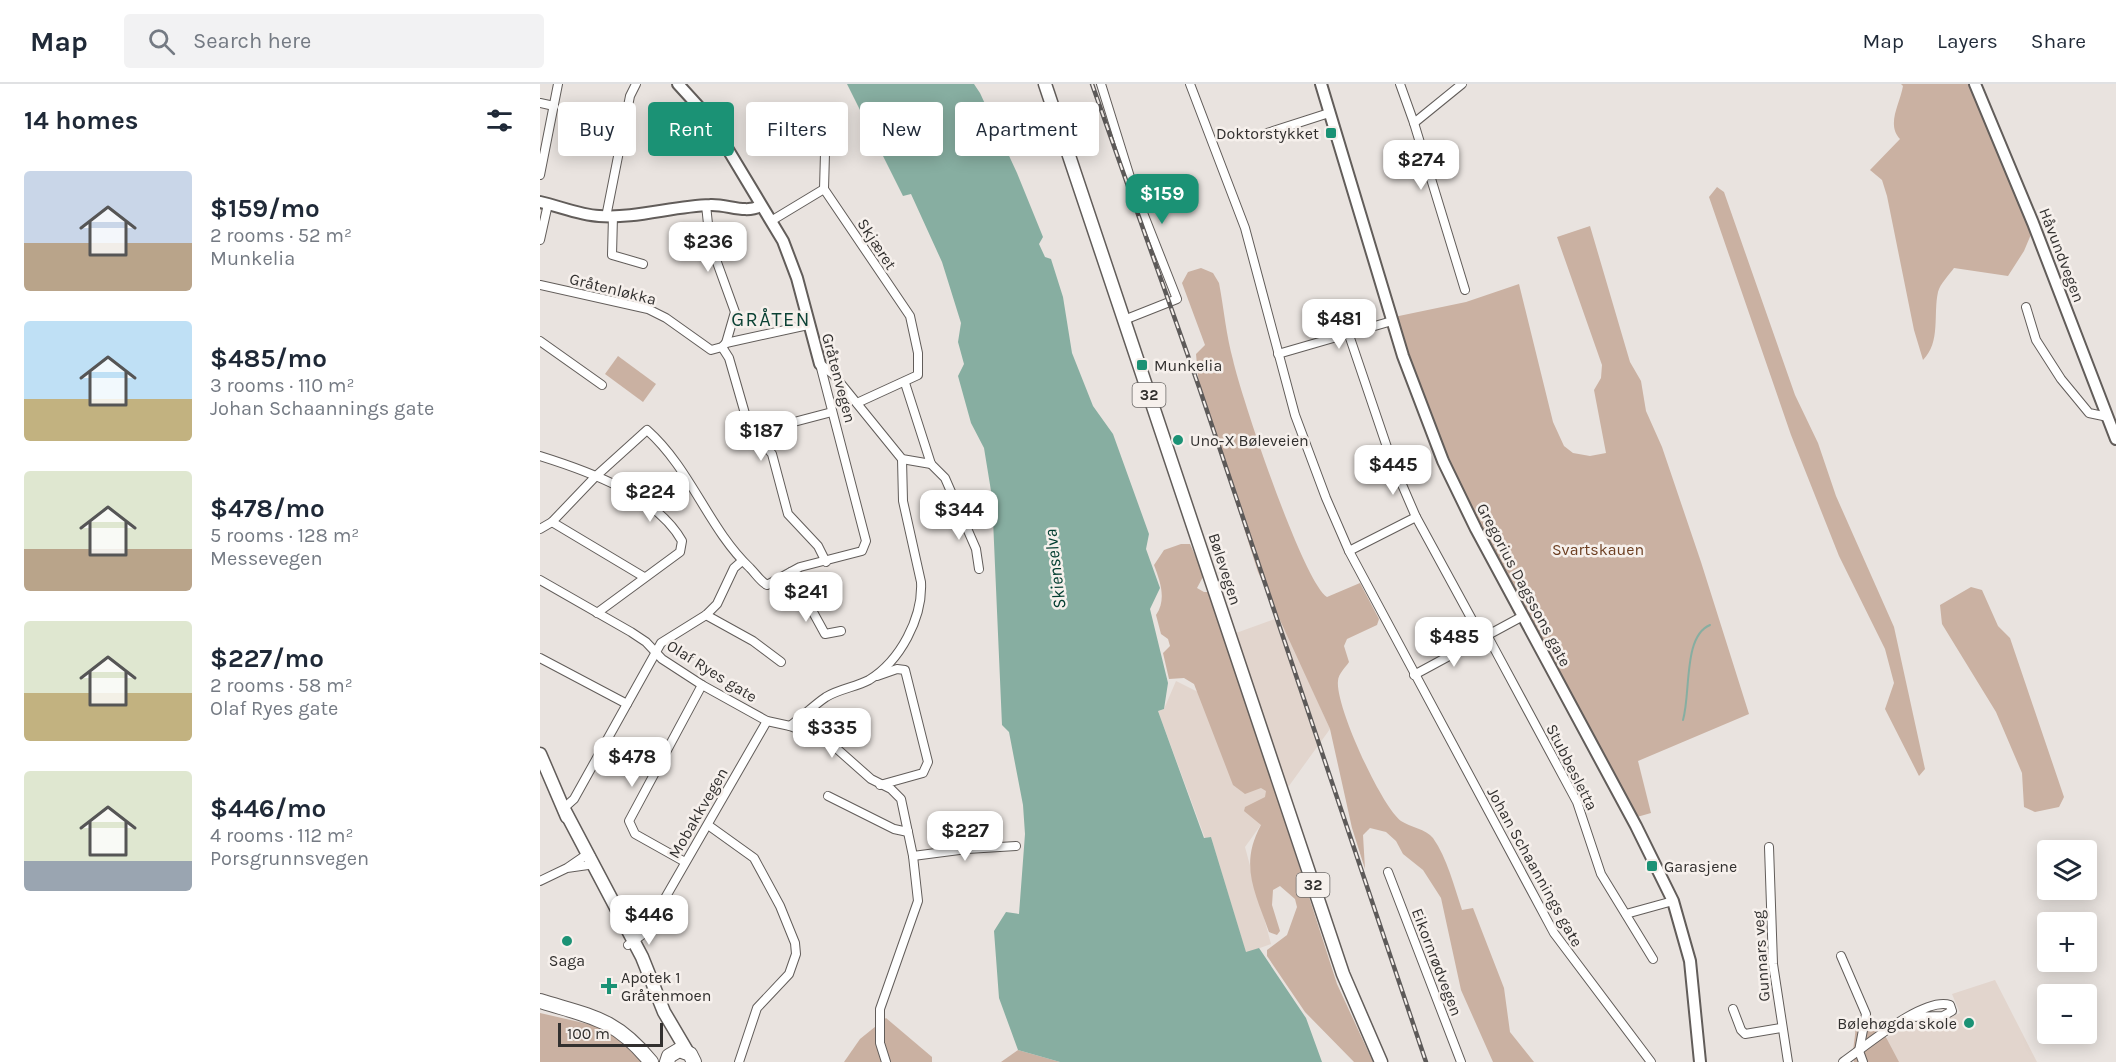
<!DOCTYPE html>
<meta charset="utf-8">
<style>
:root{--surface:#fff;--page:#f2f2f3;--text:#1f2937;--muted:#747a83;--line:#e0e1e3;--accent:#1b9275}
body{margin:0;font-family:Karla,sans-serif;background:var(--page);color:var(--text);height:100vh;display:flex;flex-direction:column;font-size:22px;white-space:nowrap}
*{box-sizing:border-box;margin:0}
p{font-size:20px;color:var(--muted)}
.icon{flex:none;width:33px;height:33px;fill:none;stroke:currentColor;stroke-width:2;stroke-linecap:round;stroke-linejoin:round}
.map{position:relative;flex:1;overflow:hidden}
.panel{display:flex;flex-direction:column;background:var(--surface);width:540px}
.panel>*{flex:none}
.top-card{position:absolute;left:18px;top:18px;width:570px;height:54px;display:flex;gap:12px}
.tools{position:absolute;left:1497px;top:756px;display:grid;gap:12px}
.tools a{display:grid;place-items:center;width:60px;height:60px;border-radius:6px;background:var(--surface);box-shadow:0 3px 15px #0003;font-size:30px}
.scale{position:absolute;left:18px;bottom:15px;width:105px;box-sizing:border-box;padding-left:6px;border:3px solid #32302f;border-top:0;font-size:16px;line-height:21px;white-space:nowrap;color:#32302f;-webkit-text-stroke:4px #f6f0ec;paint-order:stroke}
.price{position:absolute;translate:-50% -51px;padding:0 14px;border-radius:12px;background:#fff;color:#222;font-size:20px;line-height:39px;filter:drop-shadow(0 2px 3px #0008)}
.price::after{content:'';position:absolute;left:50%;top:36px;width:18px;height:14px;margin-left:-9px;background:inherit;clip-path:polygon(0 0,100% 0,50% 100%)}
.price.on{background:var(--accent);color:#fff}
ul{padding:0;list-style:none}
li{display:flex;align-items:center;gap:18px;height:150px;padding:0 24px}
li span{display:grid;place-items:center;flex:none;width:168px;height:120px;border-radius:6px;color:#555}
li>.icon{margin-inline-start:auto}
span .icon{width:72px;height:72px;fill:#fffc;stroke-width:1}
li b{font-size:26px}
h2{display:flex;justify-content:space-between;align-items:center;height:72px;padding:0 24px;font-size:26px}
.chip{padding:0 21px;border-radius:6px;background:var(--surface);box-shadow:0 3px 15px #0003;font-size:21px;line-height:54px}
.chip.on{background:var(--accent);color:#fff}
header{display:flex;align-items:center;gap:36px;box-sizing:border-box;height:84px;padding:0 30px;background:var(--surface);border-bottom:2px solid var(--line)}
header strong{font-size:28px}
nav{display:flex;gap:33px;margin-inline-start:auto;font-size:21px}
.search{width:420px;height:54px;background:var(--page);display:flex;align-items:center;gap:15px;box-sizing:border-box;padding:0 21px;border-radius:6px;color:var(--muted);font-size:22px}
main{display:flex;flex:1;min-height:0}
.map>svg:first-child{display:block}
</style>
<header>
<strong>Map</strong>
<div class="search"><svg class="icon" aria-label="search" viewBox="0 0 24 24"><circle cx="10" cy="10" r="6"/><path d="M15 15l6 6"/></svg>Search here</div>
<nav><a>Map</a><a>Layers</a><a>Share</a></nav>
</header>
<main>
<section class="panel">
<h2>14 homes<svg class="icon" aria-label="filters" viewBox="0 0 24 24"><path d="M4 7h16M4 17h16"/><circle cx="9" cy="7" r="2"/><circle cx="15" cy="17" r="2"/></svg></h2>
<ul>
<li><span style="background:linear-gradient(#c9d6e8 60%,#b9a48a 0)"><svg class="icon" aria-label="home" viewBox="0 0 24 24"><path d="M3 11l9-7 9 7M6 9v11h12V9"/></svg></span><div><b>$159/mo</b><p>2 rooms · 52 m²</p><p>Munkelia</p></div></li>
<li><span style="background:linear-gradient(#bfe0f5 65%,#c2b280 0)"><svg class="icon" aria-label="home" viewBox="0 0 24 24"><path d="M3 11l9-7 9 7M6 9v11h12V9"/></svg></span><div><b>$485/mo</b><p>3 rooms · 110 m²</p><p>Johan Schaannings gate</p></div></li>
<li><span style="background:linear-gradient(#dfe7d0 65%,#b9a48a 0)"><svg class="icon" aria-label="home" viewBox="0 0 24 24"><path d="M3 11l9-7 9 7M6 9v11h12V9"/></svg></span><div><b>$478/mo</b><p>5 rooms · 128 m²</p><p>Messevegen</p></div></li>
<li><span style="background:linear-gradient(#dfe7d0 60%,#c2b280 0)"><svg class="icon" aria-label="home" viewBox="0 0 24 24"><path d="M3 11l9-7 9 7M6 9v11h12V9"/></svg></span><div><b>$227/mo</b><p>2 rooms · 58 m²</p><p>Olaf Ryes gate</p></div></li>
<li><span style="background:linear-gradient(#dfe7d0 75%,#9aa5b1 0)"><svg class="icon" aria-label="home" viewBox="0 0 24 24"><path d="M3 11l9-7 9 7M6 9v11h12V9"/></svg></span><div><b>$446/mo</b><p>4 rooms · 112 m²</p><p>Porsgrunnsvegen</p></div></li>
</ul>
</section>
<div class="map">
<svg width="1576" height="978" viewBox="0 0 1576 978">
<rect width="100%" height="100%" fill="#e9e3df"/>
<g fill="#e2d5cd">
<path d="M 740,533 L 790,645 L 705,763 L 731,860 L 706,869 L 671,753 L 665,754 L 618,627 L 624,625 L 636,597 L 658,608 L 700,596 L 696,549 Z"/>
<path d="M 1455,896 L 1497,978 L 1326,978 L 1327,967 L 1362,943 L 1407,935 L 1420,929 L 1412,910 Z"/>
</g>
<g fill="#cab1a2">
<path d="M 1361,0 L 1440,0 L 1497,136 L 1484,167 L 1468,192 L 1414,184 C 1409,191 1400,200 1398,208 C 1393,230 1401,258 1383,276 L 1374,246 L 1347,112 L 1342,96 L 1330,86 L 1360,55 C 1346,40 1360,20 1363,2 Z"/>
<path d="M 1177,103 L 1184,108 L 1255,311 L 1278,359 L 1296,412 L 1354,543 L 1385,685 L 1379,692 L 1345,625 L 1354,599 L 1345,565 L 1299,472 L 1251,351 L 1169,113 Z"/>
<path d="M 1050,142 L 1090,278 L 1101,297 L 1106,327 L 1122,363 L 1161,478 L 1209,630 L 1098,677 L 1111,729 L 1097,733 L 964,487 L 887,332 L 854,233 L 926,218 L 979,200 L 1013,338 L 1024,362 L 1033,369 L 1050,372 L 1066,369 L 1054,306 L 1061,294 L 1062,281 L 1017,153 Z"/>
<path d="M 661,184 L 673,189 L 679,199 C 684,225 686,251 693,276 C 701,312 763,498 787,513 L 820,499 L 839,535 L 837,541 L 807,555 L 804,562 L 809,578 C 806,583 798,590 798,597 C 795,621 841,722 861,737 C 870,743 886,745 893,754 C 907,774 914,802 922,826 L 933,824 L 964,904 L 970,948 L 994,978 L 953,978 L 921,906 L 901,814 L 883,786 L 863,770 L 856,757 L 846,748 L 830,744 L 823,751 L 825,785 L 812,744 L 790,645 L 718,488 L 659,303 L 656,270 L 665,261 L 642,199 L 648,188 Z"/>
<path d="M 78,272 L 116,300 L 103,318 L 65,290 Z"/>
<path d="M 641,460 L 650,460 L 664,491 L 657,504 L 664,508 L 671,508 L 797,900 L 833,978 L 814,978 L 765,928 L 727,872 L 727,866 L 747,851 L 757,823 L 755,815 L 740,802 L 733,806 L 732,821 L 740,847 L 737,851 L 729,848 C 715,808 699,781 721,741 L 704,727 L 705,723 L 725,713 L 726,707 L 721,704 L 705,710 L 693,701 L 654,600 L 644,594 L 629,595 L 623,569 L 630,562 L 628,555 L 621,550 L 616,531 C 627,515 620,497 614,481 L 624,466 Z"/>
<path d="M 1431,503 L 1442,506 L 1458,542 L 1470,554 L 1524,713 L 1519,723 L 1495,728 L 1484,723 L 1482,689 L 1456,628 L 1402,540 L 1400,521 Z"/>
<path d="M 0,929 L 70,945 L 106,978 L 0,978 Z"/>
<path d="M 346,934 L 392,973 L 392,978 L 304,978 L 320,955 Z"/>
<path d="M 1315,938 L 1339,940 L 1359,978 L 1314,978 C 1311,963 1317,953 1315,938 Z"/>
<path d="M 478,966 L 520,978 L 461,978 Z"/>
</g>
<path fill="#87aea1" d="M 307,0 L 434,0 L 440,9 L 477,89 L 503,153 L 499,160 L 505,173 L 511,175 L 523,213 L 532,269 L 553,322 L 573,350 L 609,450 L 606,465 L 620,504 L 610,525 L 628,599 L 624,625 L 618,627 L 664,754 L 671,753 L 706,868 L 719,864 L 766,934 L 782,978 L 520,978 L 478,966 L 459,914 L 454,847 L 466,828 L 479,830 L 485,750 L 483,721 L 469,648 L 462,641 L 452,413 L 444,364 L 431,339 L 418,292 L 424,280 L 418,258 L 421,239 L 402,178 L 371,110 L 363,112 Z"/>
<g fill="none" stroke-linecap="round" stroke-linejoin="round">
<path stroke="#87aea1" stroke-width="2" d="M 1143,636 C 1151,608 1143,552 1170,541"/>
<g stroke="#625d5a" stroke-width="10">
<g id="street">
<path d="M 561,0 L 594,106 L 637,215 L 584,236"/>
<path d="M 650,0 L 705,144 L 755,331 L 786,414 L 809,467 L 1014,849 L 1111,978"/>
<path d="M 860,0 L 874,39 L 925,206"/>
<path d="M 0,19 L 14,22"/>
<path d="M 272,29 L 285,69 L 284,105 L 370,232 L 378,269 L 378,291 L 317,319"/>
<path d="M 874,39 L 922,0"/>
<path d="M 727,49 L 789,29"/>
<path d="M 0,91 L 18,0"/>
<path d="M 166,121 L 170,159 L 195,228 L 186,259"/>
<path d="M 73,132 L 72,171 L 103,180"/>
<path d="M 66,133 L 90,12 L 96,0"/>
<path d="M 231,137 L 284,105"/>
<path d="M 0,156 L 8,120"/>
<path d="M 0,201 L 108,225 L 126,234 L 171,266 L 182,263 L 186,259 L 268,241"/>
<path d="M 1486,223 L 1496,256 L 1521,295 L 1549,329 L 1568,333"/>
<path d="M 809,251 L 851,375 L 876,433 L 942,554"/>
<path d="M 0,257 L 62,301"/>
<path d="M 182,263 L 189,274 L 208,340 L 232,370 L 248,430 L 278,462 L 286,478"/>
<path d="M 738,270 L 852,237"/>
<path d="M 280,280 L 293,290 L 362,375 L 391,380"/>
<path d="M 365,299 L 391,380 L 405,394 L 436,465 L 439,485"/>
<path d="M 220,353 L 231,344 L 292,328"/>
<path d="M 0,372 C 48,387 116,411 142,457 L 140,468 L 57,529"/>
<path d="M 12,438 L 104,493"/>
<path d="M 0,445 L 12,438 L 55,393 L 107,346 C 151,385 168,444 210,484 C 216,490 220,497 227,501 L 260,483 L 322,467 L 326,457 L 280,280"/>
<path d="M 809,467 L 876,433"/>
<path d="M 251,488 L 285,550 L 301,547"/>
<path d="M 0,496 L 91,548 L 106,558 L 122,575 L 162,601 L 227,637 L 250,642 L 287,656 L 331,695 L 351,705 L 361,715 L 373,772 L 378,817 L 340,925 L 340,959 L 346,978"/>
<path d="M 166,531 L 213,557 L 241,578"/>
<path d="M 947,551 L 1037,718 L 1061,790 L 1113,875"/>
<path d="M 0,574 L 87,620"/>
<path d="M 874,591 L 983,532"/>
<path d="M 337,592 L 357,585 L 365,586 L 388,678 L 383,689 L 340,701"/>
<path d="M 250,642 C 262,633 274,621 286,613 C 299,605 316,603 329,596 C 360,577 383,534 381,498 L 363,417 L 362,375"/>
<path d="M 288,712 L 354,745 L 368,748"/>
<path d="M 24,724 L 34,715 L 121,559 L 166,531 L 177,520 L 194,484 L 202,477"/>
<path d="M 168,741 L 214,774 L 240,822 L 255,859 L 256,870 L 249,890 L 217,924 L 199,978"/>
<path d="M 1229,763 L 1233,880 L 1248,978"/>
<path d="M 373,772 L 427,765 L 476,762"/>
<path d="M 145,778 L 95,750 L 89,737 L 162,601"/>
<path d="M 848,788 L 921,978"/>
<path d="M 0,797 L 27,784 L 48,781 L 51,773 L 43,773 L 27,784"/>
<path d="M 1086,830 L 1133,817"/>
<path d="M 88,861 L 102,851 L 109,842 L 227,637"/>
<path d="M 1301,872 L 1326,930 L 1319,967 L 1323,978"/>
<path d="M 1193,925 L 1201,946 L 1205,950 L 1241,944"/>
<path d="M 1303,978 C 1325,963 1384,912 1410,921 L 1412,927 L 1403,932 L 1369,933"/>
</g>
</g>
<g stroke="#625d5a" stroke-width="14">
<g id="secondary">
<path d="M 138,0 L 169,34 L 243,157 L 257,194 L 280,280"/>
<path d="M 781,0 L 863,272 L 903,377 L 936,445 L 1096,742 L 1133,817 L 1150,877 L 1160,978"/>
<path d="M 1435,0 L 1493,139 L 1576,355"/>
<path d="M 0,118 C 19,122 39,131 59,132 C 95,135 133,122 170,121 C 187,120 205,130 220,122"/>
</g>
</g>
<g stroke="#625d5a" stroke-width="15">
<g id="primary">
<path d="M 505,0 L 803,890 L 841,978"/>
<path d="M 0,670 L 27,733"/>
<path d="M 25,727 L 102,873 L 124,928 L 147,967"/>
</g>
</g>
<g stroke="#625d5a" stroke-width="16">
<g id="highway">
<path d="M 0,917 C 52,933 75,934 111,978"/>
<path d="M 127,978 L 129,972 L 139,966 L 150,970 L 154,978"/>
</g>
</g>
<use href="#street" stroke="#fff" stroke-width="8"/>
<use href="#secondary" stroke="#fff" stroke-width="10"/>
<use href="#primary" stroke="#fff" stroke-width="12"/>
<use href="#highway" stroke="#fff" stroke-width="14"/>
<g stroke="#5d5a59" stroke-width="4.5">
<path id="rail" d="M 552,0 L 659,303 L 886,978"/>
</g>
<use href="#rail" stroke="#f6f0ec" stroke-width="2" stroke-dasharray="7" stroke-linecap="butt"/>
</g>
<g fill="#1b9275" stroke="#f6f0ec" stroke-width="2">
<rect x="785" y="43" width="12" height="12" rx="3"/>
<rect x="596" y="275" width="12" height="12" rx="3"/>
<circle cx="638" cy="356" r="6"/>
<rect x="1106" y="776" width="12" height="12" rx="3"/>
<circle cx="27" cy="857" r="6"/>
<path d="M66 893h6v6h6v6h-6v6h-6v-6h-6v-6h6z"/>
<circle cx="1429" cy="939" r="6"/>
</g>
<g text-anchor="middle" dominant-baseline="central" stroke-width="5" stroke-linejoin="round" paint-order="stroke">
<g fill="#f6f0ec" stroke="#6d6a68" stroke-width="1.5">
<rect x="592.5" y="299" width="33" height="24" rx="4.5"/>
<rect x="756.5" y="789" width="33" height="24" rx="4.5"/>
</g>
<g font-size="15" font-weight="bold" fill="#32302f">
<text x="609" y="311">32</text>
<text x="773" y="801">32</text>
</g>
<g font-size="16" fill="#32302f" stroke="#f6f0ec" text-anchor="start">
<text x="779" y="49" text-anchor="end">Doktorstykket</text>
<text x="614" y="281">Munkelia</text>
<text x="650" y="356">Uno-X Bøleveien</text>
<text x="1124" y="782">Garasjene</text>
<text x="27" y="876" text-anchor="middle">Saga</text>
<text x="81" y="893">Apotek 1<tspan x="81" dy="18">Gråtenmoen</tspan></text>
<text x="1417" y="939" text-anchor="end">Bølehøgda skole</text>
</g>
<g font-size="16" fill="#32302f" stroke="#f6f0ec">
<text transform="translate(337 160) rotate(57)">Skjæret</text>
<text transform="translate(1522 171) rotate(69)">Håvundvegen</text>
<text transform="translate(73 205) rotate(14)">Gråtenløkka</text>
<text transform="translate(299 294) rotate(75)">Gråtenvegen</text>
<text transform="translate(685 485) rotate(72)">Bølevegen</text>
<text transform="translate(984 501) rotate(62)">Gregorius Dagssons gate</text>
<text transform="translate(172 587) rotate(32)">Olaf Ryes gate</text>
<text transform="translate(1032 683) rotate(63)">Stubbesletta</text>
<text transform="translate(158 729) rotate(-60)">Mobakkvegen</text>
<text transform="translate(995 783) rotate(61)">Johan Schaannings gate</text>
<text transform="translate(1221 872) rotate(-94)">Gunnars veg</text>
<text transform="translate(897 878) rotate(69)">Eikornrødvegen</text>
</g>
<g font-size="16" fill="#6c3e21" stroke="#f6f0ec">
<text x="1058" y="465">Svartskauen</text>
</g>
<g font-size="18" font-style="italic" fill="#003c2f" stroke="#f6f0ec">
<text transform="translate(515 485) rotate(-97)">Skienselva</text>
</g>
<g font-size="20" letter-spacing="1.5" fill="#0c4235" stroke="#f6f0ec">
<text x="231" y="235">GRÅTEN</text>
</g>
</g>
</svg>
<div class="tools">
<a><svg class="icon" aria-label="layers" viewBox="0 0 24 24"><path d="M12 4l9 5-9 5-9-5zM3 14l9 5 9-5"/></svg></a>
<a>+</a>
<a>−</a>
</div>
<div class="scale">100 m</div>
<b class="price" style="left:881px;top:107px">$274</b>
<b class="price on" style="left:622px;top:141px">$159</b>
<b class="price" style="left:168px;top:189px">$236</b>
<b class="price" style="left:799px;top:266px">$481</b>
<b class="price" style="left:221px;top:378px">$187</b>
<b class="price" style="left:853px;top:412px">$445</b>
<b class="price" style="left:110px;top:439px">$224</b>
<b class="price" style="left:419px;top:457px">$344</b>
<b class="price" style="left:266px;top:539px">$241</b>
<b class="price" style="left:914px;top:584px">$485</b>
<b class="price" style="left:292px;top:675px">$335</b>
<b class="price" style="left:92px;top:704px">$478</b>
<b class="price" style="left:425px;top:778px">$227</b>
<b class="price" style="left:109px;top:862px">$446</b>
<div class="top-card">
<a class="chip">Buy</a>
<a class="chip on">Rent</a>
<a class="chip">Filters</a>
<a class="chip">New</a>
<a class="chip">Apartment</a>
</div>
</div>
</main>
